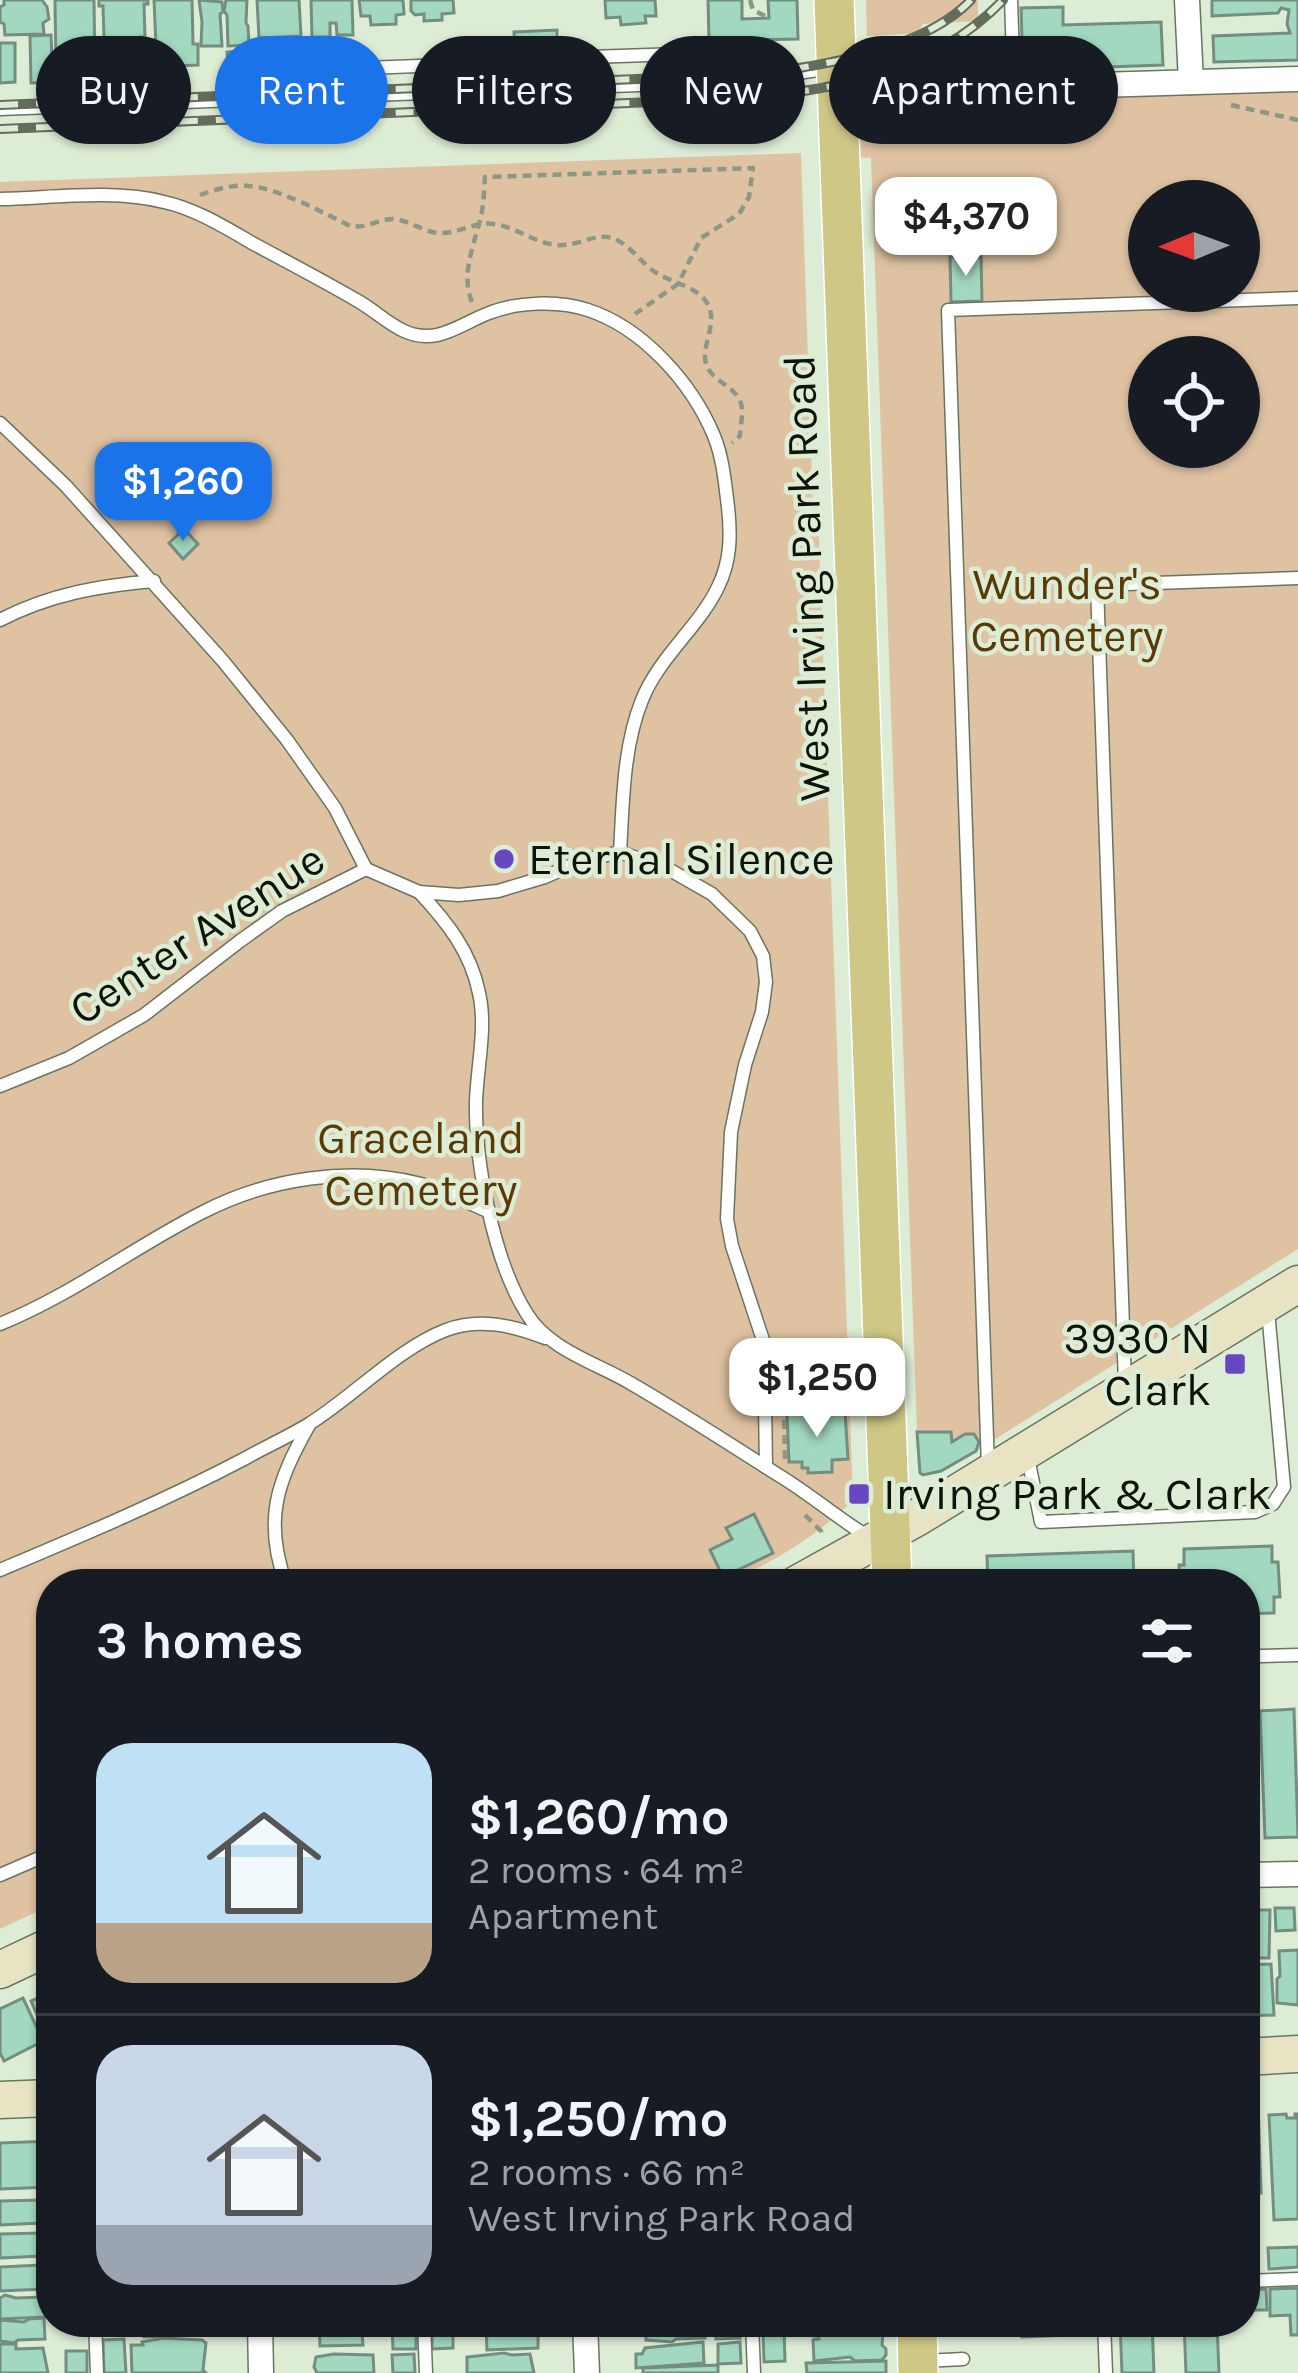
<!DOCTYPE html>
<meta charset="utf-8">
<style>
:root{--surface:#171b24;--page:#242831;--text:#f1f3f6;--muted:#9ea1a6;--line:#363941;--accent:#1a73e8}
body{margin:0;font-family:Karla,sans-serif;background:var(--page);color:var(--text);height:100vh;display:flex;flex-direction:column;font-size:45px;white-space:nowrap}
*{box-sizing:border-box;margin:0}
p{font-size:39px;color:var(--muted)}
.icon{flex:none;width:66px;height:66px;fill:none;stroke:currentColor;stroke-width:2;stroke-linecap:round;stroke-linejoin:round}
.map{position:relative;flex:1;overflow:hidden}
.drawer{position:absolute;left:36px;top:1569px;width:1224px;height:768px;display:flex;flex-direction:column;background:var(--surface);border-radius:48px;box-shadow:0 3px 9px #0004}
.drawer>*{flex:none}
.banner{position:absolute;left:36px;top:36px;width:1227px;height:108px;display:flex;gap:24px}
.needle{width:78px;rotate:269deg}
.fabs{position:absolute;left:1128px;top:180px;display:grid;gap:24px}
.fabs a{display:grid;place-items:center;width:132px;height:132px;border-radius:50%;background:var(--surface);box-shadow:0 3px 9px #0004;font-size:60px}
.price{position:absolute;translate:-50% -102px;padding:0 27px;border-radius:24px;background:#fff;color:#222;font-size:39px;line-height:78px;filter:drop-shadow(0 3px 6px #0008)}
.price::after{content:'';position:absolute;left:50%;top:72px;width:36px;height:27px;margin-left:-18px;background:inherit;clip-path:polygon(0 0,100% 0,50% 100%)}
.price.selected{background:var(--accent);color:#fff}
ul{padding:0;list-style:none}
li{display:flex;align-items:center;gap:36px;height:300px;padding:0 60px}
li+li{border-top:3px solid var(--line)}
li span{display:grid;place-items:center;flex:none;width:336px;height:240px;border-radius:36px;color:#555}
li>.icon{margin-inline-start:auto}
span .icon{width:144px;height:144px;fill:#fffc;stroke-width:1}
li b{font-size:51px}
h2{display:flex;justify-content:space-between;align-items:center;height:144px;padding:0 60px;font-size:51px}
.pill{padding:0 42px;border-radius:54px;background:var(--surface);box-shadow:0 3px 9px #0004;font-size:42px;line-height:108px}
.pill.selected{background:var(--accent);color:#fff}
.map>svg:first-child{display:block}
</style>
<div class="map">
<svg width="1298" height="2373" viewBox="0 0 1298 2373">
<rect width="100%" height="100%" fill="#ddecd4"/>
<g fill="#dfc2a2" fill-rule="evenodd">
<path d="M 866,0 L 978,0 L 978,21 L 923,24 L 916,33 L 867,36 Z"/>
<path d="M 1298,90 L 1298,1249 L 976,1451 L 923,1475 L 920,1473 L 917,1432 L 871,158 L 858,157 L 856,115 L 858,111 L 865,108 L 1005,100 ZM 1149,201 L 1239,201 L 1239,291 L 1149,291 ZM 1149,357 L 1239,357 L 1239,447 L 1149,447 Z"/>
<path d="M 801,153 L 813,510 L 818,512 L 853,1500 C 811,1541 778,1558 726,1584 L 51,1584 L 51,1905 L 0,1929 L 0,182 Z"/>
</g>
<g fill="#a2d8bf" stroke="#738e81" stroke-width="3">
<path d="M 4,0 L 42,0 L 47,7 L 49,19 L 43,23 L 44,34 L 5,35 L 4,24 L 0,22 L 0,7 L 4,5 Z"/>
<path d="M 55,0 L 94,0 L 95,69 L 56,70 Z"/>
<path d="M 99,0 L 148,0 L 148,4 L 144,4 L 145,37 L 140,37 L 141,45 L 131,45 L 131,54 L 121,55 L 120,46 L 109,46 L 108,38 L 104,38 L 103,6 L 99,6 Z"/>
<path d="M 154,0 L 192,0 L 193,44 L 198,44 L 198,65 L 152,67 L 151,46 L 156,46 Z"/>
<path d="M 199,0 L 222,2 L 223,12 L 220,14 L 222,46 L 201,46 L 202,22 Z"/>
<path d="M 226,0 L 247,0 L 246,23 L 248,26 L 249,45 L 228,46 L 227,15 L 224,11 Z"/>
<path d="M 257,0 L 299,0 L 301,36 L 259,38 Z"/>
<path d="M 311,0 L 352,0 L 353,35 L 337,35 L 336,23 L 330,23 L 330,37 L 312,37 Z"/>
<path d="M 359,0 L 403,0 L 404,14 L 396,15 L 396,24 L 371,25 L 370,16 L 361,16 Z"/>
<path d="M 411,0 L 453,0 L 454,13 L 442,14 L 442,20 L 424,21 L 424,14 L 415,15 L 411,11 Z"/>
<path d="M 605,0 L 655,0 L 656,16 L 645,16 L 646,23 L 621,25 L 620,17 L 606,18 Z"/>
<path d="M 708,0 L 742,0 L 742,19 L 769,18 L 768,0 L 797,0 L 798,39 L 709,41 Z"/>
<path d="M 1212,0 L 1298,0 L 1298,60 L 1214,62 L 1213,36 L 1290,33 L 1287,24 L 1289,10 L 1281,8 L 1278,13 L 1212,16 Z"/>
<path d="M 1063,7 L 1063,25 L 1161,22 L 1163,65 L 1023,70 L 1021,8 Z"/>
<path d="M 557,30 L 557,49 L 515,51 L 514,32 Z"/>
<path d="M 51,35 L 53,82 L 31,83 L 30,36 Z"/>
<path d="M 0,43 L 15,43 L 15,82 L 0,83 Z"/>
<path d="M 310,47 L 310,71 L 289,71 L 288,48 Z"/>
<path d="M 247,50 L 248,72 L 229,74 L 227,52 Z"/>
<path d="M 259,50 L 280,50 L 280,73 L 260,74 Z"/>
<path d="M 146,56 L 147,78 L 108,79 L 107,57 Z"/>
<path d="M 950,257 L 981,257 L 982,301 L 951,302 Z"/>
<path d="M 184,529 L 198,544 L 183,559 L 169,543 Z"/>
<path d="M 845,1411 L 848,1459 L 832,1460 L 832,1472 L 808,1473 L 808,1468 L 802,1468 L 802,1462 L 789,1462 L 787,1414 Z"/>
<path d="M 917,1432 L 951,1432 L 952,1442 L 965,1434 L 974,1434 L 979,1442 L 976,1451 L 941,1471 L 923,1475 L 920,1473 Z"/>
<path d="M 754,1514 L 773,1553 L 723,1577 L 710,1550 L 732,1539 L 726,1528 Z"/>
<path d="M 1272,1546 L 1272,1562 L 1278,1562 L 1280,1597 L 1274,1597 L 1274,1613 L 1245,1614 L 1245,1584 L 1180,1584 L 1179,1565 L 1184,1565 L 1184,1549 Z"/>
<path d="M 1133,1551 L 1134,1584 L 988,1584 L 987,1556 Z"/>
<path d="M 1294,1709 L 1298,1837 L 1265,1838 L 1260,1711 Z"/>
<path d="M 1275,1908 L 1294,1908 L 1295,1930 L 1276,1931 Z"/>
<path d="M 1245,1910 L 1270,1910 L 1269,1958 L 1245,1958 Z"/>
<path d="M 1298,1950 L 1298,2005 L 1277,2003 L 1277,1979 L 1280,1976 L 1279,1951 Z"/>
<path d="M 1271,1964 L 1274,2015 L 1245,2016 L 1245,1965 Z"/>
<path d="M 50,1993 L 51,2041 L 49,2042 L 31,2001 Z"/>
<path d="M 23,1998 L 43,2041 L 4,2061 L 0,2053 L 0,2009 Z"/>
<path d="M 1258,2103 L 1261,2193 L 1258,2193 L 1258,2200 L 1253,2205 L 1246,2205 L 1245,2104 Z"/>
<path d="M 1286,2114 L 1287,2118 L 1295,2118 L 1295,2114 L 1298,2114 L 1298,2219 L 1274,2220 L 1269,2115 Z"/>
<path d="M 51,2141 L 51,2187 L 0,2189 L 0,2143 Z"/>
<path d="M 40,2200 L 41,2223 L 0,2225 L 0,2201 Z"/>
<path d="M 41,2233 L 42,2256 L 0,2258 L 0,2234 Z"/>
<path d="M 1298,2247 L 1298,2267 L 1269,2269 L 1268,2248 Z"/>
<path d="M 42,2265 L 44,2289 L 0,2291 L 0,2267 Z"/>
<path d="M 1298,2288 L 1298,2335 L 1291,2335 L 1290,2315 L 1270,2316 L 1270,2289 Z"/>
<path d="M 1266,2289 L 1267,2310 L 1248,2310 L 1247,2290 Z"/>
<path d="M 5,2295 L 16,2298 L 44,2297 L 45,2317 L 0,2319 L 0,2298 Z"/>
<path d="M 44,2318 L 45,2339 L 18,2340 L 14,2343 L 0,2341 L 0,2320 L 24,2322 L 29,2319 Z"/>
<path d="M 143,2322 L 210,2322 L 211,2324 L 206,2324 L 206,2334 L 144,2337 Z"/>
<path d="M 319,2322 L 351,2323 L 352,2333 L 362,2333 L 363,2345 L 320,2346 Z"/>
<path d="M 515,2322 L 516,2326 L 538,2325 L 538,2348 L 487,2350 L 486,2327 Z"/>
<path d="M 635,2322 L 705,2322 L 705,2338 L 676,2339 L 672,2342 L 646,2340 L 646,2333 L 635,2333 Z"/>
<path d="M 716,2322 L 739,2322 L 740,2338 L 716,2339 Z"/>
<path d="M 812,2322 L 884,2322 L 882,2345 L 886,2349 L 886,2355 L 882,2360 L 855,2361 L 850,2357 L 814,2361 L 813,2340 L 819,2339 L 819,2336 L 813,2336 Z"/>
<path d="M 1022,2322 L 1099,2322 L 1099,2334 L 1022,2337 Z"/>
<path d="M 1120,2322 L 1152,2322 L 1154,2373 L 1122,2373 Z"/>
<path d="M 1184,2322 L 1217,2322 L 1219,2373 L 1186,2373 Z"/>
<path d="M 416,2325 L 416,2349 L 393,2349 L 392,2326 Z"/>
<path d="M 453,2328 L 453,2348 L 432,2349 L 432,2329 Z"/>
<path d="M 784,2330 L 785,2361 L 764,2362 L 763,2331 Z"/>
<path d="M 163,2338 L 202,2340 L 206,2343 L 203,2370 L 206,2373 L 132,2373 L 131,2345 L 143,2345 L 142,2342 Z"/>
<path d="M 124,2339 L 126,2373 L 104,2373 L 103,2340 Z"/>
<path d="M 703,2342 L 704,2363 L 636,2368 L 636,2354 L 642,2354 L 645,2348 Z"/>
<path d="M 740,2342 L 741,2363 L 718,2364 L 718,2344 Z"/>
<path d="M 0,2344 L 16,2344 L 16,2349 L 43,2348 L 48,2373 L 0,2373 Z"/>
<rect x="66" y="2351" width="21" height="22"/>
<path d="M 504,2353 L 512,2355 L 530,2354 L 534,2373 L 467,2373 L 467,2357 Z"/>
<path d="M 334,2354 L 373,2355 L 374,2373 L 317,2373 L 314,2367 L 316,2357 Z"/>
<path d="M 414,2354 L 415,2373 L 393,2373 L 392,2355 Z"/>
<path d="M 886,2361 L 886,2373 L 807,2373 L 806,2363 Z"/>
<path d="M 718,2365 L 718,2373 L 643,2373 L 643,2368 Z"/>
</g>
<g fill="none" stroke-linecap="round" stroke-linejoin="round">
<g stroke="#687560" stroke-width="15">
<g id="lane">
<path d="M 1011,0 L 1014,86"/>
<path d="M 559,58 L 679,54 L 701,82"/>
<path d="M 365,68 L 472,64 L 472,90"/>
<path d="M 0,109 L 744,81 L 831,68"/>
<path d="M 0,199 C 51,198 114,189 164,202 C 196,209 226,228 254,244 C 289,263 324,281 358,301 C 374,310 388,324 404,331 C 437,346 460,324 489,313 C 517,302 558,300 588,310 C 643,328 692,383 714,436 C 723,458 725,483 728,507 C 731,535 731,561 718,587 C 699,627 659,657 642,700 C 623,747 623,802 620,852"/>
<path d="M 0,423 L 66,486 L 223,661 L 287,740 L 335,808 L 366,869"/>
<path d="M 0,620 C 50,594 99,586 154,581"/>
<path d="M 366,869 L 419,892 L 459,895 L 498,891 L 545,877 L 581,861 L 620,852 L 670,870 L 712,894 L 750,931 L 763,956 L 766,982 L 762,1012 L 745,1065 L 731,1132 L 727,1219 L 732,1246 L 764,1343 L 766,1467"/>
<path d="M 419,892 C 447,922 471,952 479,993 C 487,1027 477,1067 476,1102 C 475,1164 494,1262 527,1314 C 549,1350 597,1363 632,1384 C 682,1413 731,1445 780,1476 C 811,1495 839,1519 870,1538"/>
<path d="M 0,1086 L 69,1058 L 144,1015 L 240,941 L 282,911 L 366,869"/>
<path d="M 0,1324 C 72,1295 134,1247 203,1212 C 269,1178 350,1166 421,1184 C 444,1190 468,1203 490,1212"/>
<path d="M 1125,1384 L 1097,585 L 1298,578"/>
<path d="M 1028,1458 L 1041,1522 L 1255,1512 L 1273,1504 L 1284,1487 L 1268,1311"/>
<path d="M 988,1467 L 948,310 L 1298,298"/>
<path d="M 0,1570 C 83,1535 164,1501 244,1459 C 265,1447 288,1437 309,1424 C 354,1396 397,1349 446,1330 C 479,1317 514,1326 545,1338"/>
<path d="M 286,1584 C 263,1520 277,1482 309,1425"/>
<path d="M 1261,1656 L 1298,1655"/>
<path d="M 0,1875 L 51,1853"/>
<path d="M 1245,2281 L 1298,2279"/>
<path d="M 95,2322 L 97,2373"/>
<path d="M 424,2322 L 426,2373"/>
<path d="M 752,2322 L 754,2373"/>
<path d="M 1104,2322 L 1106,2373"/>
<path d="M 925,2361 L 963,2359"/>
</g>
</g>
<g stroke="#687560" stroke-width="27">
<g id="street">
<path d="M 1187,0 L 1191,82"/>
<path d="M 837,93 L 1298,79"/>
<path d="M 1245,1875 L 1298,1874"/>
<path d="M 260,2322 L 261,2373"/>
<path d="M 585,2322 L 587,2373"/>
</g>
</g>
<g stroke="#687560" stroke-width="39">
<g id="secondary">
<path d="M 797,1584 L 918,1517 L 1298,1284"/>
<path d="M 0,1970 L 51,1946"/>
<path d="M 1245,2057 L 1298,2054"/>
<path d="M 0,2100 L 51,2098"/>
</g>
</g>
<g stroke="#fff" stroke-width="42">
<g id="primary">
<path d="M 834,0 L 892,1584"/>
<path d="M 917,2322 L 918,2373"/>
</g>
</g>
<g stroke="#8c9785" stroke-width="4.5" stroke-dasharray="9 6" stroke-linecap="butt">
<path d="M 750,0 L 753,10 L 765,16"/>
<path d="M 1231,105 L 1298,120"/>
<path d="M 865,126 L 894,126 L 956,139 L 985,135 L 1077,111"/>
<path d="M 200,195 C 213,190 234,184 249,186 C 278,188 324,213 350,226 C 367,229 380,218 395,219 C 410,221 424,232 439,233 C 458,234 475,221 494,224 C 518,227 539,247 564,245 C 583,244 599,231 617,240 C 633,248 644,267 660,275 C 675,283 698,288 707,303 C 718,320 704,341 705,358 C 707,383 739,384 742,408 C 743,416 740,427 740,436 L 732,443"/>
<path d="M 472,302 C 460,274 475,243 481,216 C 484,203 484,190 485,177 L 753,168 L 749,197 L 739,214 L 701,238 L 678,284 L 635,314"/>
<path d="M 785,1459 L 784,1411 L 844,1408"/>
<path d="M 805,1515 L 821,1531 L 823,1538"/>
</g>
<use href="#lane" stroke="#fff" stroke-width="12"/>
<use href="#street" stroke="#fff" stroke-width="24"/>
<use href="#secondary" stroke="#e7e3c3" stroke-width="36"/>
<use href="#primary" stroke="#cfc786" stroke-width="39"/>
<g stroke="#636c5d" stroke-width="10">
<g id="rail">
<path d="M 0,105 L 761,74 C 827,64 923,50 971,0"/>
<path d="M 0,129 L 725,99 C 824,93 932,75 1003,0"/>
</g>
</g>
<use href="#rail" stroke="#ddecd4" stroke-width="6" stroke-dasharray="18" stroke-linecap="butt"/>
</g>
<g fill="#6748c1" stroke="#ddecd4" stroke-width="4.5">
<circle cx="504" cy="859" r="12"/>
<rect x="1223" y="1352" width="24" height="24" rx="6"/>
<rect x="847" y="1482" width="24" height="24" rx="6"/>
</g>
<g text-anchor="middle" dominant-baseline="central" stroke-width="9" stroke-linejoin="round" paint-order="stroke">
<g font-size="45" fill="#0f140b" stroke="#ddecd4">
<text transform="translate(807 578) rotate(-92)">West Irving Park Road</text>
<text transform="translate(197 934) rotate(-33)">Center Avenue</text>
</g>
<g font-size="45" fill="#5a3907" stroke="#ddecd4">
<text x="1067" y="584">Wunder's<tspan x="1067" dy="52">Cemetery</tspan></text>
<text x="421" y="1138">Graceland<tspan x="421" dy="52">Cemetery</tspan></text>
</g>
<g font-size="45" fill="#0f140b" stroke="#ddecd4" text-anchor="start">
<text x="528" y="859">Eternal Silence</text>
<text x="1211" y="1338" text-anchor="end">3930 N<tspan x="1211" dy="52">Clark</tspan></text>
<text x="883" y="1494">Irving Park &amp; Clark</text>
</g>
</g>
</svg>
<div class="fabs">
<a><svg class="needle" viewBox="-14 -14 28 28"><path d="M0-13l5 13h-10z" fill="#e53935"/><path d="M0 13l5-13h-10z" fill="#9ea1a6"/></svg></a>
<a><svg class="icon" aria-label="locate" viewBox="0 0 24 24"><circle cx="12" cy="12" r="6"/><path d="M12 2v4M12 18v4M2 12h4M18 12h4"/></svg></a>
</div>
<b class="price" style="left:966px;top:279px">$4,370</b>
<b class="price selected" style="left:183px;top:544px">$1,260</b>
<b class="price" style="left:817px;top:1440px">$1,250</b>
<div class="banner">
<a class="pill">Buy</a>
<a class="pill selected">Rent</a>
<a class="pill">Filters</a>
<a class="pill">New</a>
<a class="pill">Apartment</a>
</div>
<section class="drawer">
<h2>3 homes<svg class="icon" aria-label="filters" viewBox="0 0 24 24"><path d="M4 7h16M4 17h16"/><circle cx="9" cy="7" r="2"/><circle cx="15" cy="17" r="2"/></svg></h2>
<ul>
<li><span style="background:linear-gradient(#bfe0f5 75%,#b9a48a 0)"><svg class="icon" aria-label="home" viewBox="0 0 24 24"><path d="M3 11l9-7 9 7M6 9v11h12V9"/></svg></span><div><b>$1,260/mo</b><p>2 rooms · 64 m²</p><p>Apartment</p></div></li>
<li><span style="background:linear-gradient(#c9d6e8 75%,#9aa5b1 0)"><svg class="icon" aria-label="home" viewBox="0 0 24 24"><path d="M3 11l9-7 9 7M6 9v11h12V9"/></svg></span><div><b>$1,250/mo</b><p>2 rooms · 66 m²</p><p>West Irving Park Road</p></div></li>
</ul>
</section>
</div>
